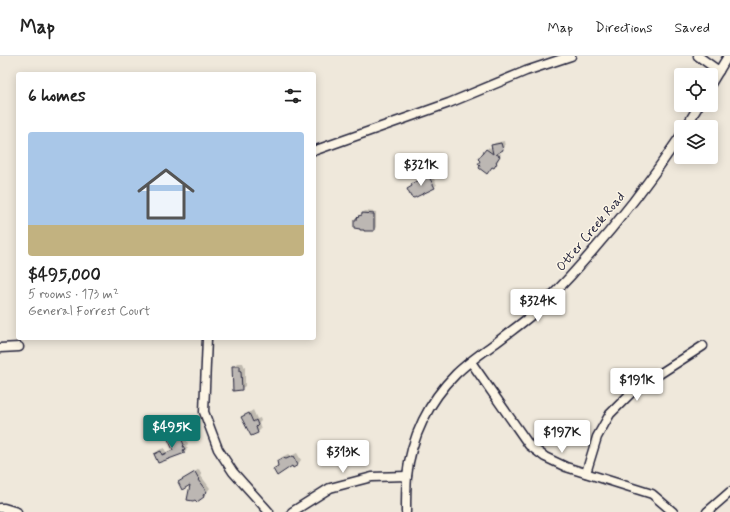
<!DOCTYPE html>
<meta charset="utf-8">
<style>
:root{--surface:#fff;--page:#f6f6f6;--text:#222;--muted:#767676;--line:#e0e0e0;--accent:#0f766e}
body{margin:0;font-family:Mynerve,sans-serif;background:var(--page);color:var(--text);height:100vh;display:flex;flex-direction:column;font-size:15px;white-space:nowrap}
*{box-sizing:border-box;margin:0}
p{font-size:13px;color:var(--muted)}
.icon{flex:none;width:22px;height:22px;fill:none;stroke:currentColor;stroke-width:2;stroke-linecap:round;stroke-linejoin:round}
.map{position:relative;flex:1;overflow:hidden}
.panel{position:absolute;left:16px;top:16px;width:300px;height:268px;display:flex;flex-direction:column;background:var(--surface);border-radius:4px;box-shadow:0 2px 10px #0003}
.panel>*{flex:none}
.buttons{position:absolute;left:674px;top:12px;display:grid;gap:8px}
.buttons a{display:grid;place-items:center;width:44px;height:44px;border-radius:4px;background:var(--surface);box-shadow:0 2px 10px #0003;font-size:20px}
.price{position:absolute;translate:-50% -34px;padding:0 9px;border-radius:4px;background:#fff;color:#222;font-size:13px;line-height:26px;filter:drop-shadow(0 1px 2px #0008)}
.price::after{content:'';position:absolute;left:50%;top:24px;width:12px;height:9px;margin-left:-6px;background:inherit;clip-path:polygon(0 0,100% 0,50% 100%)}
.price.on{background:var(--accent);color:#fff}
ul{padding:0;list-style:none}
li{display:grid;align-content:center;gap:8px;height:212px;padding:0 12px}
li+li{border-top:1px solid var(--line)}
li span{display:grid;place-items:center;height:124px;border-radius:4px;color:#555}
li>.icon{margin-inline-start:auto}
span .icon{width:72px;height:72px;fill:#fffc;stroke-width:1}
li b{font-size:17px}
h2{display:flex;justify-content:space-between;align-items:center;height:48px;padding:0 12px;font-size:17px}
header{display:flex;align-items:center;gap:24px;box-sizing:border-box;height:56px;padding:0 20px;background:var(--surface);border-bottom:1px solid var(--line)}
header strong{font-size:19px}
nav{display:flex;gap:22px;margin-inline-start:auto;font-size:14px}
.map>svg:first-child{display:block}
</style>
<header>
<strong>Map</strong>
<nav><a>Map</a><a>Directions</a><a>Saved</a></nav>
</header>
<div class="map">
<svg width="730" height="456" viewBox="0 0 730 456">
<rect width="100%" height="100%" fill="#efe8db"/>
<filter id="ink" filterUnits="userSpaceOnUse"><feTurbulence type="fractalNoise" baseFrequency=".025" numOctaves="2"/><feDisplacementMap in="SourceGraphic" scale="8" xChannelSelector="R" yChannelSelector="G"/><feConvolveMatrix kernelMatrix="1 2 1 2 8 2 1 2 1" color-interpolation-filters="sRGB"/></filter>
<g filter="url(#ink)">
<g fill="#0003">
<path d="M 504,85 L 505,91 L 498,96 L 501,98 L 496,109 L 482,109 L 486,94 L 489,91 L 493,95 L 492,89 L 495,87 Z"/>
<path d="M 431,117 L 437,129 L 414,141 L 408,133 L 415,126 Z"/>
<path d="M 365,155 L 376,156 L 376,171 L 374,174 L 355,165 Z"/>
<path d="M 237,307 L 243,307 L 245,312 L 245,330 L 241,333 L 233,311 Z"/>
<path d="M 253,354 L 257,363 L 260,362 L 261,365 L 259,367 L 261,373 L 258,376 L 242,362 Z"/>
<path d="M 179,375 L 181,379 L 184,378 L 185,380 L 187,385 L 188,388 L 186,390 L 188,392 L 184,396 L 159,406 L 155,398 L 159,394 L 164,392 L 166,396 L 173,393 L 168,382 L 172,378 Z"/>
<path d="M 297,397 L 301,404 L 298,408 L 293,411 L 292,409 L 274,413 L 279,409 L 278,405 L 282,401 L 288,398 L 291,400 Z"/>
<path d="M 199,413 L 202,419 L 201,420 L 210,432 L 204,440 L 197,444 L 192,427 L 179,427 Z"/>
</g>
<g fill="#bcb7b3" stroke="#22223b">
<path d="M 501,87 L 503,94 L 496,98 L 500,100 L 496,106 L 497,107 L 494,112 L 492,111 L 487,118 L 479,112 L 480,110 L 478,108 L 480,105 L 478,103 L 486,93 L 493,98 L 491,89 Z"/>
<path d="M 428,119 L 435,132 L 414,142 L 411,141 L 407,133 L 412,130 L 411,128 Z"/>
<path d="M 362,157 L 374,158 L 374,175 L 364,175 L 364,174 L 360,174 L 360,173 L 354,172 L 354,164 L 356,164 L 356,162 L 359,161 L 358,160 L 362,159 Z"/>
<path d="M 232,310 L 240,310 L 240,315 L 241,315 L 242,334 L 233,335 Z"/>
<path d="M 249,357 L 253,366 L 256,364 L 258,369 L 256,371 L 258,377 L 251,380 L 241,361 Z"/>
<path d="M 175,378 L 177,382 L 180,381 L 182,384 L 184,389 L 183,390 L 185,393 L 183,394 L 185,397 L 158,407 L 154,398 L 161,395 L 162,399 L 173,394 L 167,381 Z"/>
<path d="M 293,400 L 298,409 L 293,412 L 292,410 L 277,420 L 273,413 L 278,410 L 277,405 L 283,402 L 286,403 Z"/>
<path d="M 195,416 L 199,423 L 198,424 L 207,436 L 203,439 L 204,441 L 197,446 L 195,444 L 193,445 L 187,444 L 190,429 L 182,434 L 178,426 Z"/>
</g>
<g fill="none" stroke-linecap="round" stroke-linejoin="round">
<g stroke="#22223b" stroke-width="11">
<g id="minor">
<path d="M 698,0 L 719,15"/>
<path d="M 711,28 L 728,0"/>
<path d="M 686,71 L 699,49"/>
<path d="M 316,94 L 449,47 L 526,15 L 571,0"/>
<path d="M 207,282 L 204,356 L 218,393 L 233,416 L 269,456"/>
<path d="M 0,292 L 19,291"/>
<path d="M 471,306 L 529,389 L 545,401 L 566,411 L 652,438 L 673,456"/>
<path d="M 586,417 L 597,381 L 610,358 L 633,335 L 703,290"/>
<path d="M 0,452 L 4,452 L 17,456"/>
<path d="M 292,456 L 330,432 L 372,421 L 407,420"/>
<path d="M 406,456 C 406,444 406,432 407,420 C 411,381 429,345 456,318 C 468,306 483,296 497,286 C 512,274 530,262 544,248 C 595,196 641,139 681,79"/>
<path d="M 707,456 L 730,436"/>
</g>
</g>
<use href="#minor" stroke="#fcf5e5" stroke-width="8"/>
</g>
</g>
<g text-anchor="middle" dominant-baseline="central" stroke-width="3" stroke-linejoin="round" paint-order="stroke">
<g font-size="13" fill="#22223b" stroke="#fcf5e5">
<text transform="translate(591 176) rotate(-50)">Otter Creek Road</text>
</g>
</g>
</svg>
<div class="buttons">
<a><svg class="icon" aria-label="locate" viewBox="0 0 24 24"><circle cx="12" cy="12" r="6"/><path d="M12 2v4M12 18v4M2 12h4M18 12h4"/></svg></a>
<a><svg class="icon" aria-label="layers" viewBox="0 0 24 24"><path d="M12 4l9 5-9 5-9-5zM3 14l9 5 9-5"/></svg></a>
</div>
<b class="price" style="left:421px;top:131px">$321K</b>
<b class="price" style="left:538px;top:267px">$324K</b>
<b class="price" style="left:637px;top:346px">$191K</b>
<b class="price on" style="left:172px;top:393px">$495K</b>
<b class="price" style="left:562px;top:398px">$197K</b>
<b class="price" style="left:343px;top:418px">$313K</b>
<section class="panel">
<h2>6 homes<svg class="icon" aria-label="filters" viewBox="0 0 24 24"><path d="M4 7h16M4 17h16"/><circle cx="9" cy="7" r="2"/><circle cx="15" cy="17" r="2"/></svg></h2>
<ul>
<li><span style="background:linear-gradient(#a9c7e8 75%,#c2b280 0)"><svg class="icon" aria-label="home" viewBox="0 0 24 24"><path d="M3 11l9-7 9 7M6 9v11h12V9"/></svg></span><div><b>$495,000</b><p>5 rooms · 173 m²</p><p>General Forrest Court</p></div></li>
</ul>
</section>
</div>
